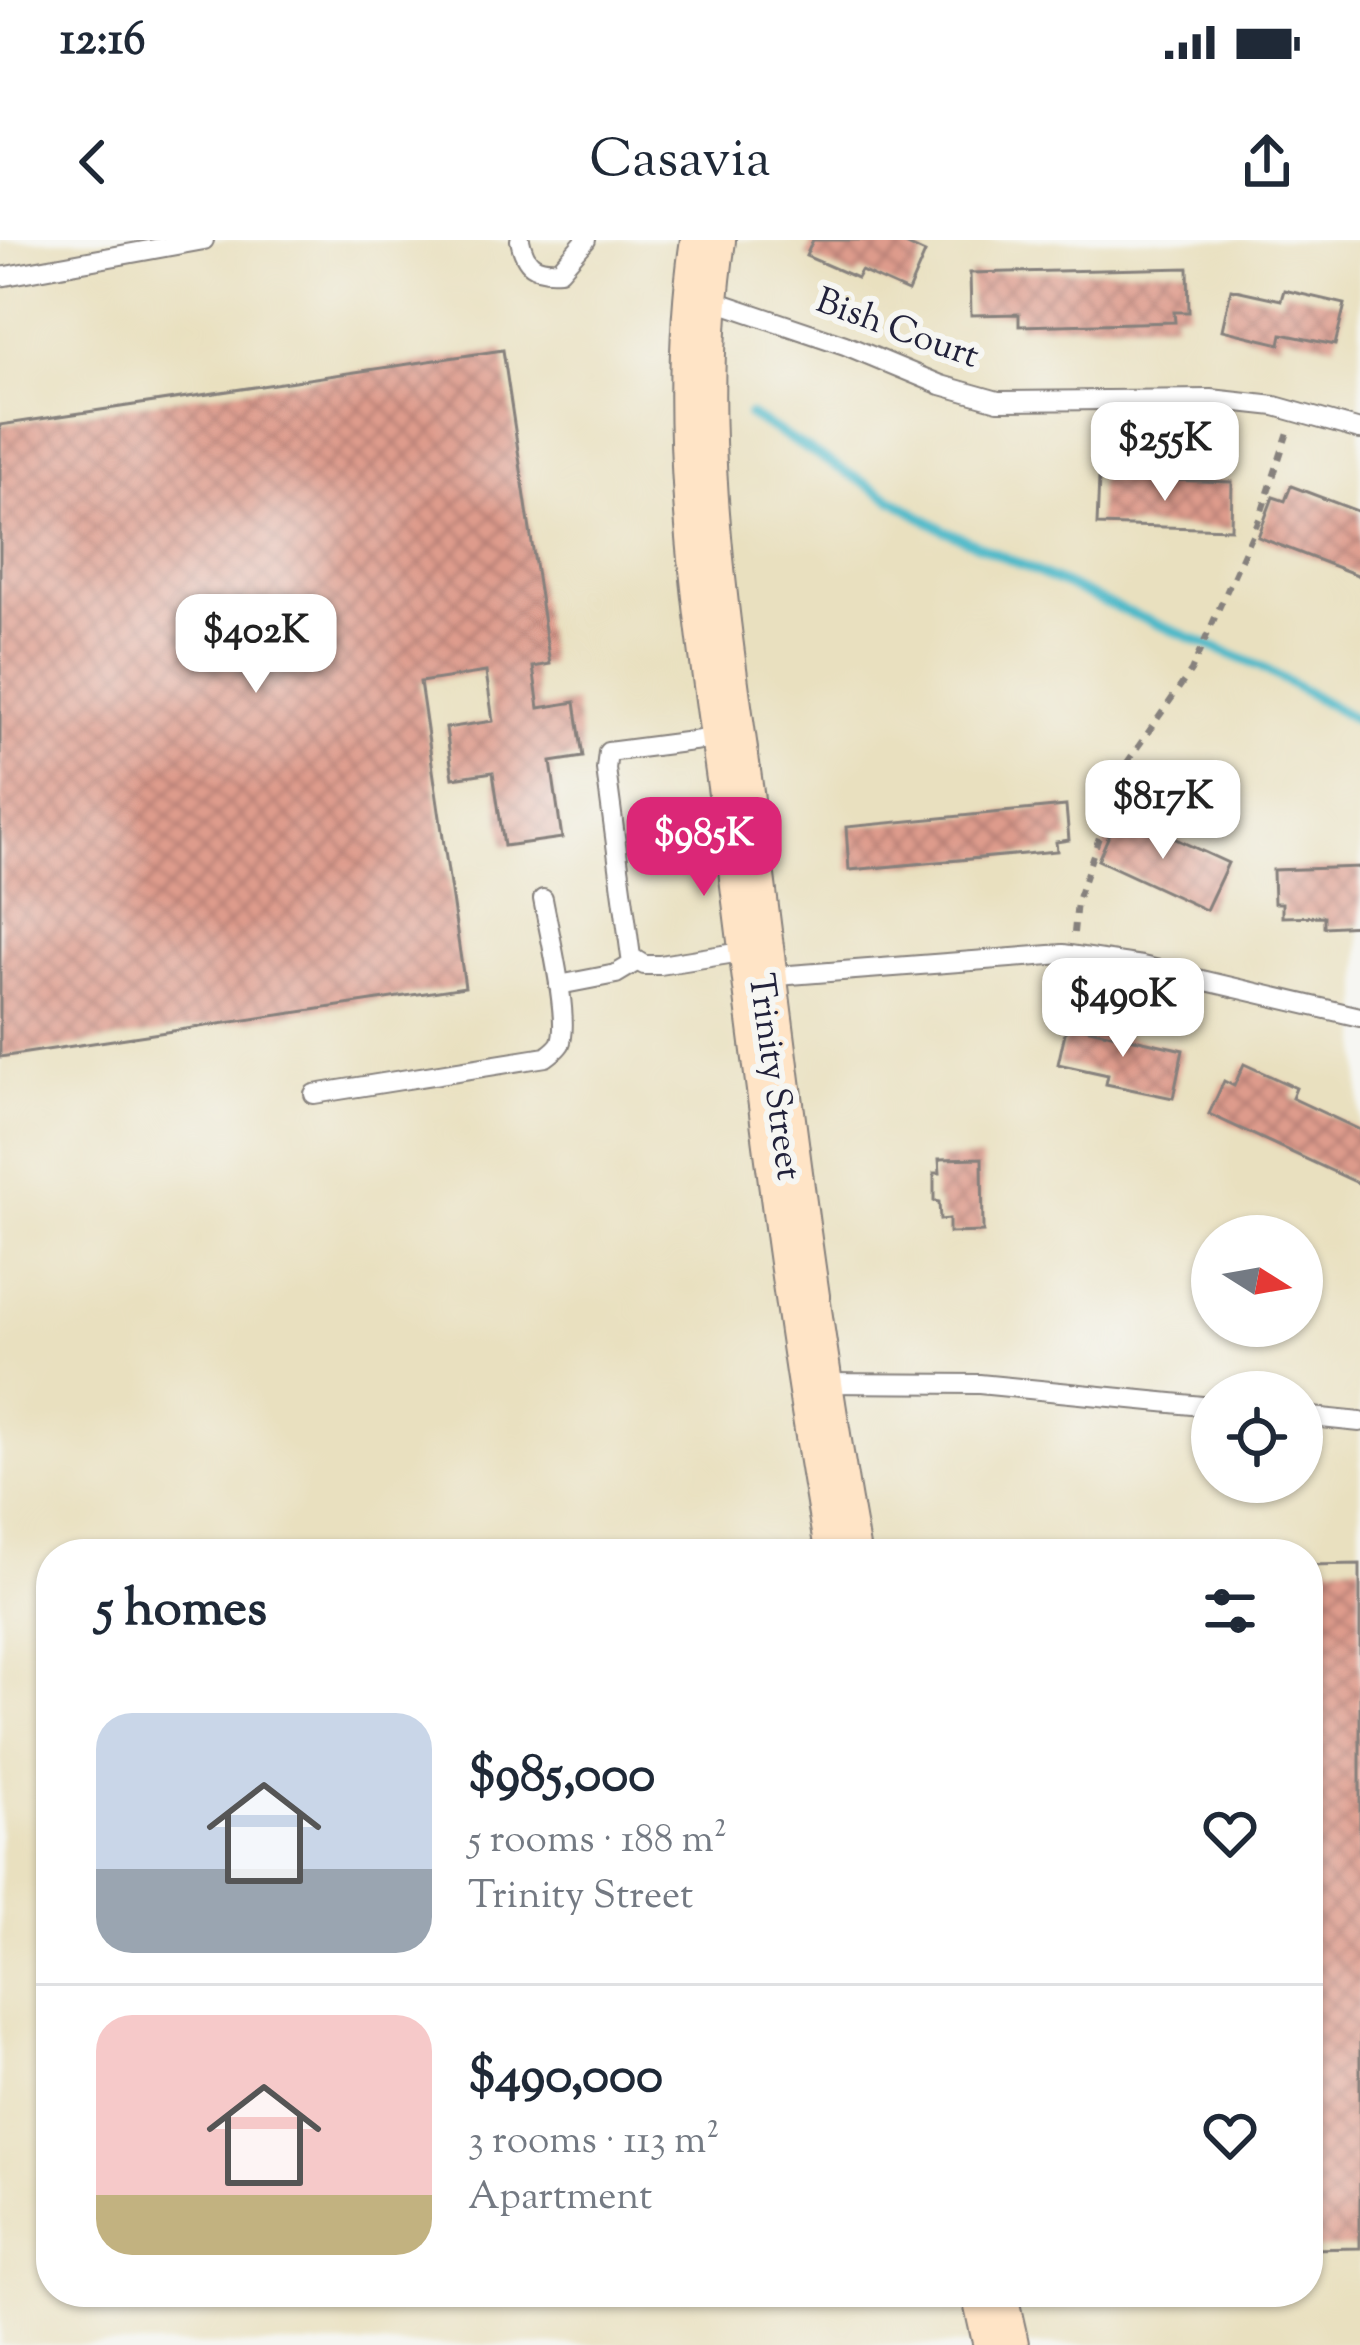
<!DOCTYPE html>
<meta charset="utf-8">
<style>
:root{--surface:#fff;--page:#f2f2f3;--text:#1f2937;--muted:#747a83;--line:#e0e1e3;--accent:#db2777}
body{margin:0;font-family:"Sorts Mill Goudy",serif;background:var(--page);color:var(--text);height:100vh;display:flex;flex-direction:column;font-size:45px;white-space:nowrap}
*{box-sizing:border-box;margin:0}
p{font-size:39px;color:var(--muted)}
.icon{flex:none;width:66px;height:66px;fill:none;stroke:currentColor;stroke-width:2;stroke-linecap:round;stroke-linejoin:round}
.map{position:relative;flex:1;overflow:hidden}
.details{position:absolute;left:36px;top:1299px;width:1287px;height:768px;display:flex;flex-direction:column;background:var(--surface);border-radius:48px;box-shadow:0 3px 9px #0004}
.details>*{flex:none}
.needle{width:78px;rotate:101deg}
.controls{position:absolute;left:1191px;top:975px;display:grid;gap:24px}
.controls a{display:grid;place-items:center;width:132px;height:132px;border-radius:50%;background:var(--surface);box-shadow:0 3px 9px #0004;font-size:60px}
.price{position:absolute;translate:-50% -102px;padding:0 27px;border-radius:24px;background:#fff;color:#222;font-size:39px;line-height:78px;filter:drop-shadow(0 3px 6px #0008)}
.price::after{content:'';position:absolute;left:50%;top:72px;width:36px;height:27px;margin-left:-18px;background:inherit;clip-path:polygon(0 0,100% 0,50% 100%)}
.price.on{background:var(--accent);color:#fff}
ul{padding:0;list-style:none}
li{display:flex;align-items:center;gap:36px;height:300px;padding:0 60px}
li+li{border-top:3px solid var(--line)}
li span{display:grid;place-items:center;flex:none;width:336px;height:240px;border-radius:36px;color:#555}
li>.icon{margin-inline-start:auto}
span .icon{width:144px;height:144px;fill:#fffc;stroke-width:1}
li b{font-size:51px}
h2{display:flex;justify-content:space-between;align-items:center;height:144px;padding:0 60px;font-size:51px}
.status{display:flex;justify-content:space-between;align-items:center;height:84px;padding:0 60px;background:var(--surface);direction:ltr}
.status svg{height:33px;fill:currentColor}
header{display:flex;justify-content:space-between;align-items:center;height:156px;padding:0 60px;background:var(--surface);font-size:54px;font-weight:600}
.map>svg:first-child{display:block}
</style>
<div class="status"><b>12:16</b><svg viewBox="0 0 49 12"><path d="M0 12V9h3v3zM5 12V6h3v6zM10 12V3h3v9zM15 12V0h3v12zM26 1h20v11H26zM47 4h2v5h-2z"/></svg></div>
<header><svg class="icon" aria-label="back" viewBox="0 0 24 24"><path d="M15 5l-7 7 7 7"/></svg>Casavia<svg class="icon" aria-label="share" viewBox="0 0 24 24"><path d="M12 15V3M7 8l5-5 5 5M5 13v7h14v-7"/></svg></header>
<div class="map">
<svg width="1360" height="2105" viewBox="0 0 1360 2105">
<defs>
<pattern id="building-cross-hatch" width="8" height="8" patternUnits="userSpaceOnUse" patternTransform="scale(3)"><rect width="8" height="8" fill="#de9b8c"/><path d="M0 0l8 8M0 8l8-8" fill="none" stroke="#b47e74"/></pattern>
</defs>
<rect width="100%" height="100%" fill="#f6f6f2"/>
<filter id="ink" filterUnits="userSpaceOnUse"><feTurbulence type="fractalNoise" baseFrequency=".00833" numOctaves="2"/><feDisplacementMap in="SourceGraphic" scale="24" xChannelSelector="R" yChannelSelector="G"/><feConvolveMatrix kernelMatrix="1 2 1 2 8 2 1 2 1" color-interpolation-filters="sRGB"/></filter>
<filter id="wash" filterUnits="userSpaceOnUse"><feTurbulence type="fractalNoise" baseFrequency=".004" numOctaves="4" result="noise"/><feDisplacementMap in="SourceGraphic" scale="48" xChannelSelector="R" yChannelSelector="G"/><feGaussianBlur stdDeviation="2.7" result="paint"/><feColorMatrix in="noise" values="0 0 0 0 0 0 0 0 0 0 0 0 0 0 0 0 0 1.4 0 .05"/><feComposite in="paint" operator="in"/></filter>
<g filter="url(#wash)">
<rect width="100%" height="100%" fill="#e9e0bf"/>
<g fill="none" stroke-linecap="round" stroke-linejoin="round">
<path stroke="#4db9c9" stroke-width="10" d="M 749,175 L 944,290 L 1106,363 L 1259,426 L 1360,482"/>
</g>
<g id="blocks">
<g fill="url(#building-cross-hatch)">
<path d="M 813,0 L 896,0 L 925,13 L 908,52 L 861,31 L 857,38 L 806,16 Z"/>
<path d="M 1188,28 L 1189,72 L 1174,72 L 1175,82 L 1019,86 L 1019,74 L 971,75 L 970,33 Z"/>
<path d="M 1231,49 L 1281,60 L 1284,50 L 1345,64 L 1335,105 L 1282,94 L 1280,104 L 1222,90 Z"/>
<path d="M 503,110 L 550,424 L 533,427 L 539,468 L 575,462 L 583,517 L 551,522 L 562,598 L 504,606 L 493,532 L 453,538 L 446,488 L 493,481 L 486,432 L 420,442 L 465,747 L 0,817 L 0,185 Z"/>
<path d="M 1099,238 L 1232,242 L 1231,289 L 1097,285 Z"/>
<path d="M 1291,246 L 1360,272 L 1360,336 L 1258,297 L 1273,257 L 1285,261 Z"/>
<path d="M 1066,566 L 1069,600 L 1056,602 L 1057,611 L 849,630 L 846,587 Z"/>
<path d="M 1119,573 L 1228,623 L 1206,670 L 1098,620 Z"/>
<path d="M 1360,627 L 1360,685 L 1324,687 L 1324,676 L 1282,677 L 1282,663 L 1274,663 L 1273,630 Z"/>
<path d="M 1067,784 L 1183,810 L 1173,858 L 1106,844 L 1108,835 L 1058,824 Z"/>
<path d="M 1244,824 L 1296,848 L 1292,858 L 1360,890 L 1360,944 L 1209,874 L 1224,841 L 1234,846 Z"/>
<path d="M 982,918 L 983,992 L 949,993 L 949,979 L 940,980 L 939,962 L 934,961 L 934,933 L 940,933 L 939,919 Z"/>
<path d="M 1360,1324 L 1360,2008 L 1308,2009 L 1308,1325 Z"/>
</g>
</g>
</g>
<g filter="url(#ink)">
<use href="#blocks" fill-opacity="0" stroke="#86817d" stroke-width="3"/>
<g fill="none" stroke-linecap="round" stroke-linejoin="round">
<g stroke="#86817d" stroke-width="22">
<g id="lane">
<path d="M 520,0 C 525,25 535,32 560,30 L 586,0"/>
<path d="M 0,37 L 204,0"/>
<path d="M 709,59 L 845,105 L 941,145 L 998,161 L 1211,159 L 1275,166 L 1360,190"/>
<path d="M 724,497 L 608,512 L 606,529 L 631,717 L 644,725 L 660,725 L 754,710"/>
<path d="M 764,737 L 1063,714 L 1142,726 L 1360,777"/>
<path d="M 559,745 L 616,734 L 636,722"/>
<path d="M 314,854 L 546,817 C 551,813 556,810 560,804 C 571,782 548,687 543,659"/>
<path d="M 821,1143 L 979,1144 L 1212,1167"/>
<path d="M 1302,1176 L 1360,1182"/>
</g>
</g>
<g stroke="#86817d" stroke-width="58">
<g id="secondary">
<path d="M 708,0 C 678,200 717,406 743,605 C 773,841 801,1079 843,1314"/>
<path d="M 989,2052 L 1001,2105"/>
</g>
</g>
<path stroke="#86817d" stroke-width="6" stroke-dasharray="9 9" stroke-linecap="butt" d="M 1074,693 L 1077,661 L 1105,580 L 1114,541 L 1191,431 L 1260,277 L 1288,192"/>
<use href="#lane" stroke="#fff" stroke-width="18"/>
<use href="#secondary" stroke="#ffe4c6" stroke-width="54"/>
</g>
</g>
<g text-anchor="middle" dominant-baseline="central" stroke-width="12" stroke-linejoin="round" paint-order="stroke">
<g font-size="36" fill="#22223b" stroke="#f6f6f2">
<text transform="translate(897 90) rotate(20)">Bish Court</text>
<text transform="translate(773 837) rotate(82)">Trinity Street</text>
</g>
</g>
</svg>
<div class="controls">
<a><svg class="needle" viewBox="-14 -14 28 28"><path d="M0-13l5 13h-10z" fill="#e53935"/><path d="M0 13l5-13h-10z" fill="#747a83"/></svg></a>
<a><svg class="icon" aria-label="locate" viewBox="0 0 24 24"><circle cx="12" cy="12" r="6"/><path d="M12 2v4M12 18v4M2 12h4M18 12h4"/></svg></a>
</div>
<b class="price" style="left:1165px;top:264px">$255K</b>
<b class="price" style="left:256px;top:456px">$402K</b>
<b class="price" style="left:1163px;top:622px">$817K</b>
<b class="price on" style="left:704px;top:659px">$985K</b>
<b class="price" style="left:1123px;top:820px">$490K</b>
<section class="details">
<h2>5 homes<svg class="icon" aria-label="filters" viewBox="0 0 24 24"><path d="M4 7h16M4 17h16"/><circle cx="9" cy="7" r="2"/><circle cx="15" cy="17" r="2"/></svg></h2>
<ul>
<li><span style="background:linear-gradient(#c9d6e8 65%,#9aa5b1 0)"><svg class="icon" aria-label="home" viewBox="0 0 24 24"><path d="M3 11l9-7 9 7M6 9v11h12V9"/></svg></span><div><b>$985,000</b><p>5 rooms · 188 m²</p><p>Trinity Street</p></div><svg class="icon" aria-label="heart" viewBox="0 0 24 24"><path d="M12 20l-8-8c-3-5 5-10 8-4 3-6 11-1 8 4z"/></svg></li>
<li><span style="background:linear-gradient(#f6c9c9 75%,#c2b280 0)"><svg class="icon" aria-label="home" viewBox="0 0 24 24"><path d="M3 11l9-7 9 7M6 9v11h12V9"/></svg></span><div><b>$490,000</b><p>3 rooms · 113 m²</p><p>Apartment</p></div><svg class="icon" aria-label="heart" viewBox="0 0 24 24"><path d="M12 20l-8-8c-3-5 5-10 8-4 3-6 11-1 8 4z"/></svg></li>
</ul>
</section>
</div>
